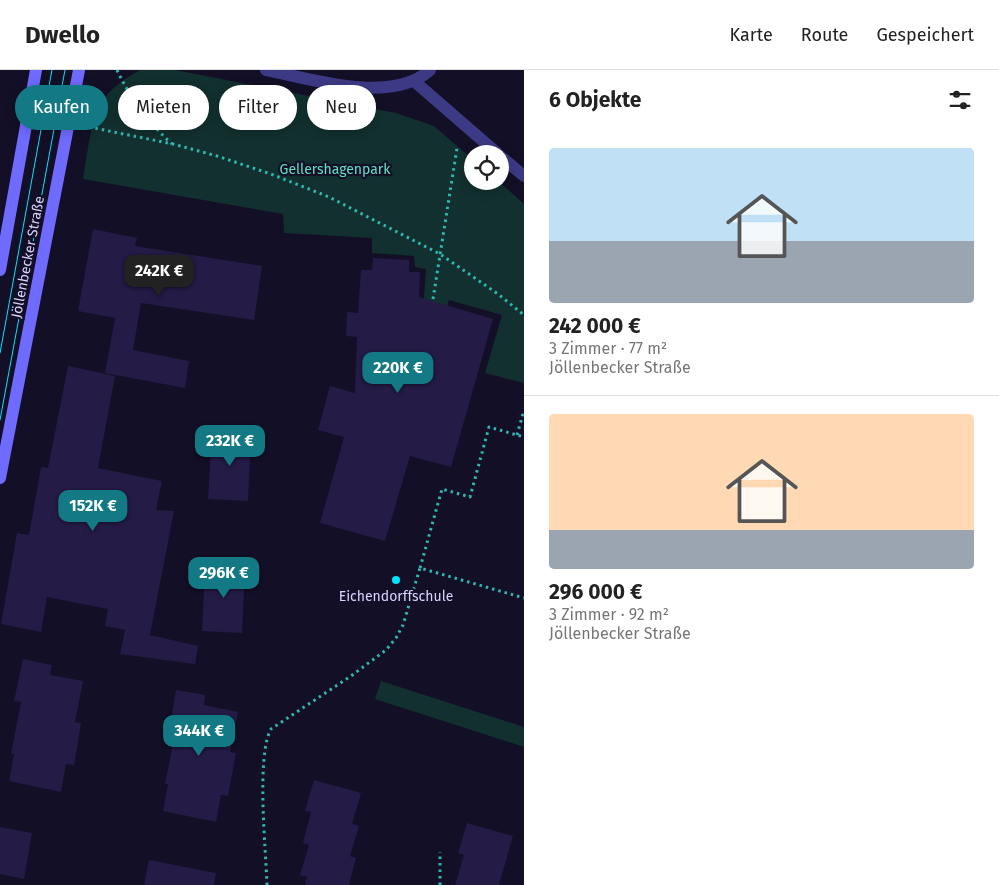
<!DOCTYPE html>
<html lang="de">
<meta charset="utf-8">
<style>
:root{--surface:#fff;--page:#f6f6f6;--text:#222;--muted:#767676;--line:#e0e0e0;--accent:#137a85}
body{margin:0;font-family:"Fira Sans",sans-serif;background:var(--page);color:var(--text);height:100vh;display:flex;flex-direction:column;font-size:19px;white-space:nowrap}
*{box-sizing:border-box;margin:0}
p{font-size:16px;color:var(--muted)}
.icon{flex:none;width:28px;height:28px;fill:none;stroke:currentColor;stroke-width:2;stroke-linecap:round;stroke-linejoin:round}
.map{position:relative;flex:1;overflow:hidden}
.details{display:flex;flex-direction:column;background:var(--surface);width:475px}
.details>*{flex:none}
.top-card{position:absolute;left:15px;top:15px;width:434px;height:45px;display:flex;gap:10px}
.buttons{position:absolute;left:464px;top:75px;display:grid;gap:10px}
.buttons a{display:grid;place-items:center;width:45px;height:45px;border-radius:50%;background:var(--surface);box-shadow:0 2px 12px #0003;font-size:25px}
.price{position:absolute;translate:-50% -42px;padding:0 11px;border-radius:10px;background:var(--accent);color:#fff;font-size:16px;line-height:32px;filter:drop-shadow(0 1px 2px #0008)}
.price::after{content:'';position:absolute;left:50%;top:30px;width:15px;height:11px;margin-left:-8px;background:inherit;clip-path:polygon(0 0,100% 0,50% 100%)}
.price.active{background:#222;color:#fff}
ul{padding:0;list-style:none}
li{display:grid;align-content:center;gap:10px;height:265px;padding:0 25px}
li+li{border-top:1px solid var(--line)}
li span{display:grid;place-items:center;height:155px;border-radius:5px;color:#555}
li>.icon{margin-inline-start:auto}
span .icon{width:90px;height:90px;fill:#fffc;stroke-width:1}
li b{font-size:21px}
h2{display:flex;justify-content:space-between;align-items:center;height:60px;padding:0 25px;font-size:21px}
.pill{padding:0 18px;border-radius:22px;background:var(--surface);box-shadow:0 2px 12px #0003;font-size:18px;line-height:45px}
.pill.active{background:var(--accent);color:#fff}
header{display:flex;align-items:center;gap:30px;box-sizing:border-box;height:70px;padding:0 25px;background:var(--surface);border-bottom:1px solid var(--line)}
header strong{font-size:24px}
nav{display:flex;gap:28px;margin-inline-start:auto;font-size:18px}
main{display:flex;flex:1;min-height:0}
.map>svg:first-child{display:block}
</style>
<header>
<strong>Dwello</strong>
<nav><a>Karte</a><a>Route</a><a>Gespeichert</a></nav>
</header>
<main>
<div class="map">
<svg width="524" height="815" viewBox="0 0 524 815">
<rect width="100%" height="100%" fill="#130f26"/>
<g fill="#12302f">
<path d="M 141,0 L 175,0 L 396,43 L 434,56 L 472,89 L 472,111 L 498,111 L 524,134 L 524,313 L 485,303 L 502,245 L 449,230 L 444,245 L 423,242 L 426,199 L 415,197 L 414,186 L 372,183 L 372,168 L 284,163 L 283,144 L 83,109 C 87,87 89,63 96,43 C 102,24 124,8 141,0 Z"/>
<path d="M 381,611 L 524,657 L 524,677 L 375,629 Z"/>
</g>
<g fill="#241b47">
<path d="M 93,159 L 137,168 L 135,176 L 262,196 L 254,250 L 141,233 L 133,280 L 189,291 L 185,318 L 105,303 L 115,248 L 78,241 Z"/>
<path d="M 373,188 L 409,190 L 409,202 L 420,202 L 419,227 L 493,249 L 451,397 L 410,386 L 385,471 L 320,453 L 344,367 L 318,360 L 330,316 L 355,323 L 357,267 L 346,266 L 347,242 L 358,243 L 361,200 L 372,200 Z"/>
<path d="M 68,296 L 115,306 L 98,398 L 162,411 L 156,440 L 174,441 L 150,565 L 198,576 L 195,594 L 120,584 L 125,560 L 105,556 L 108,539 L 47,527 L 41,562 L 1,554 L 17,463 L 29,465 L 41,397 L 48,398 Z"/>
<path d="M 212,363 L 251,365 L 248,431 L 208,429 Z"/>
<path d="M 205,495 L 245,496 L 242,563 L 202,561 Z"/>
<path d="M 23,589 L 52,595 L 50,605 L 83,611 L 75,652 L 81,653 L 78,673 L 74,695 L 66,694 L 61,722 L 9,711 L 14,684 L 11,684 L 21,632 L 14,631 Z"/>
<path d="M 176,620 L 205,625 L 204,635 L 238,642 L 230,682 L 236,683 L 228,726 L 221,725 L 216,752 L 163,741 L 168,714 L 165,714 L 175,663 L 169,662 Z"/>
<path d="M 314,710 L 361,723 L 352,754 L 359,756 L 350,786 L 356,788 L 349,815 L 305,815 L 307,807 L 300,805 L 309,775 L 303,773 L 311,742 L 305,741 Z"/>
<path d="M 467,753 L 513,766 L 499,815 L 455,815 L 464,785 L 458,783 Z"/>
<path d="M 0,757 L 32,763 L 24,809 L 0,804 Z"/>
<path d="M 149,790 L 216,803 L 214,815 L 144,815 Z"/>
</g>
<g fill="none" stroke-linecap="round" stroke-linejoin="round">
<g stroke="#2fb8b0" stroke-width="3" stroke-dasharray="2.5 4" stroke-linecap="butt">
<path d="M 117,0 C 130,28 149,53 172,74"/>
<path d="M 89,57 L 173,74 L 217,86 L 271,104 L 329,127 L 440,184 L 498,224 L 524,245"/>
<path d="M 433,229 L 457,78"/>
<path d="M 517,365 L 524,340"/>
<path d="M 420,498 L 442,419 L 470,427 L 489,357 L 524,367"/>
<path d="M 267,815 C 266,780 256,686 271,659 L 351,606 L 386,580 L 396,568 L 403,555 L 420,498 L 524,528"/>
<path d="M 440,815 L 440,782"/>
</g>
<g stroke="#3d3a85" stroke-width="12">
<path d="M 266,0 C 312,9 391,35 430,0"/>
<path d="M 414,11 L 498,84"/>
<path d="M 500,86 L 524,106"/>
</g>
<g stroke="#6f6bff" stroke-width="12">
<path d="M 0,200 L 36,0"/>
<path d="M 0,408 L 79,0"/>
</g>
<g stroke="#00e5ff" stroke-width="1">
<path d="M 0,283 L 52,0"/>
<path d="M 0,350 L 65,0"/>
</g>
</g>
<circle fill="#00e5ff" stroke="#130f26" stroke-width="2" cx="396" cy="510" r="5"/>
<g text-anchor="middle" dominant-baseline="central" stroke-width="4.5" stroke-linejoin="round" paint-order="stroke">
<g font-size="14" fill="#5fe0c0" stroke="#130f26">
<text x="335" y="99">Gellershagenpark</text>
</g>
<g font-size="14" fill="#d9d4ff" stroke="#130f26">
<text transform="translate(28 187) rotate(-79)">Jöllenbecker Straße</text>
</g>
<g font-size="14" fill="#d9d4ff" stroke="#130f26">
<text x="396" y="526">Eichendorffschule</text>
</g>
</g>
</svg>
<div class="buttons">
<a><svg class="icon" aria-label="locate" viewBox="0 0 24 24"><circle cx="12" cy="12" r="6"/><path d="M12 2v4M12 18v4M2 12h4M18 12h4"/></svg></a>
</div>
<b class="price active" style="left:159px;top:227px">242K €</b>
<b class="price" style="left:398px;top:324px">220K €</b>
<b class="price" style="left:230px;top:397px">232K €</b>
<b class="price" style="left:93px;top:462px">152K €</b>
<b class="price" style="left:224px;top:529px">296K €</b>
<b class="price" style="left:199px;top:687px">344K €</b>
<div class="top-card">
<a class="pill active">Kaufen</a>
<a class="pill">Mieten</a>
<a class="pill">Filter</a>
<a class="pill">Neu</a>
</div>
</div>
<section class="details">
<h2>6 Objekte<svg class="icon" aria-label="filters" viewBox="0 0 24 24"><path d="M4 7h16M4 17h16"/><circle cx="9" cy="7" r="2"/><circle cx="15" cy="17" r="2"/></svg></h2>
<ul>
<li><span style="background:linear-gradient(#bfe0f5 60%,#9aa5b1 0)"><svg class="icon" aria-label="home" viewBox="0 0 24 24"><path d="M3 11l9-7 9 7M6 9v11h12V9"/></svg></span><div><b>242 000 €</b><p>3 Zimmer · 77 m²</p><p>Jöllenbecker Straße</p></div></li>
<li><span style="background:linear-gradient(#ffd9b3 75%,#9aa5b1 0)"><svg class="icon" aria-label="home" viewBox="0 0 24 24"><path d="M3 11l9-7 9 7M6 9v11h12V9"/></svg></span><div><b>296 000 €</b><p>3 Zimmer · 92 m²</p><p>Jöllenbecker Straße</p></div></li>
</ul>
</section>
</main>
